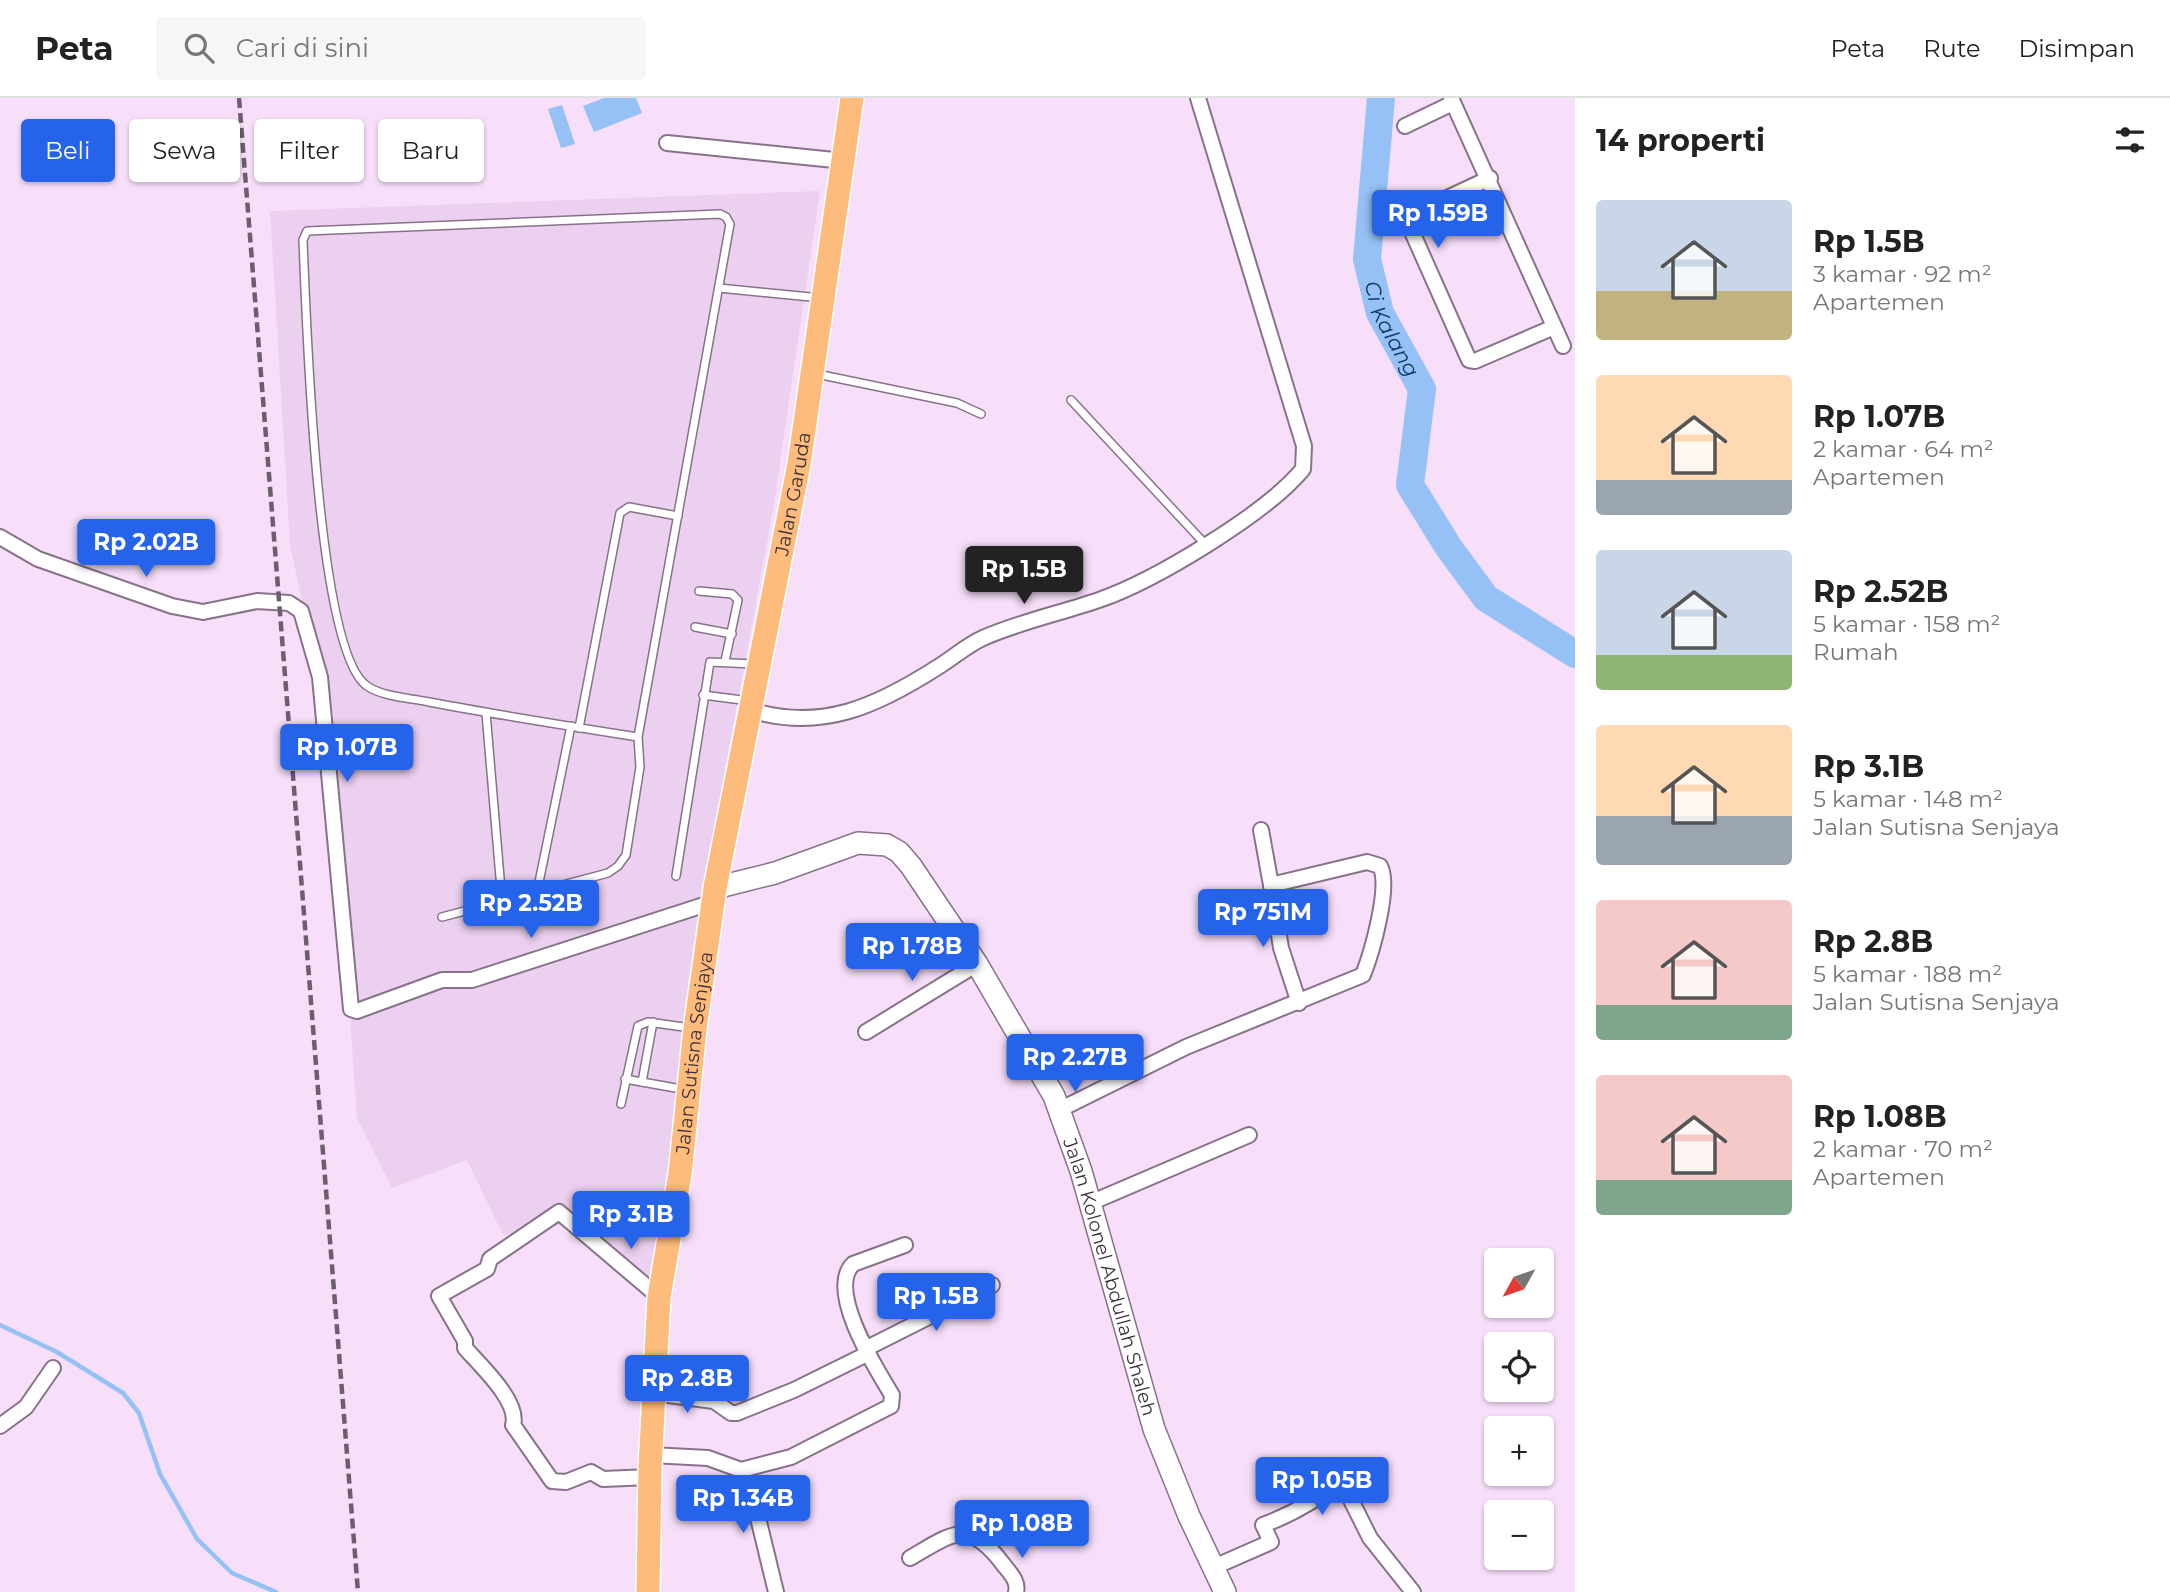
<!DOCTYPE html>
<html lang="id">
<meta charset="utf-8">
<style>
:root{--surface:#fff;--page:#f6f6f6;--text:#222;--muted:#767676;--line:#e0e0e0;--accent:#2563eb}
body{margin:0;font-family:Montserrat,sans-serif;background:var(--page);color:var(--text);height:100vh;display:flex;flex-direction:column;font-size:26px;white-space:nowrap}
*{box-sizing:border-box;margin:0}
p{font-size:23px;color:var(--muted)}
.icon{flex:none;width:38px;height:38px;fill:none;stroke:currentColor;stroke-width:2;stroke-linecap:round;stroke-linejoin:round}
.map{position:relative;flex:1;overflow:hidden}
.details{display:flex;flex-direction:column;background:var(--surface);width:595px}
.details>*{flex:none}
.banner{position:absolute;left:21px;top:21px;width:665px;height:63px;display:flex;gap:14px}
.needle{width:46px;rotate:230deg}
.fabs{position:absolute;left:1484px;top:1150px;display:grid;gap:14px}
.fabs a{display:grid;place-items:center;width:70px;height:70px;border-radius:7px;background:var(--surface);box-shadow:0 2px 5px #0004;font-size:35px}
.price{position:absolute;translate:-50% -60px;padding:0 16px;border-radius:7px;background:var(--accent);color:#fff;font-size:23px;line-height:46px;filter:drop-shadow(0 2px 4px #0008)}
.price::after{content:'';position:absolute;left:50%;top:42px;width:21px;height:16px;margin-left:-10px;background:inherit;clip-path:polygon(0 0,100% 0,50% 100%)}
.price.current{background:#222;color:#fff}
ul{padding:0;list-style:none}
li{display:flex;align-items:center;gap:21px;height:175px;padding:0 21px}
li span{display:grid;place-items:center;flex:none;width:196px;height:140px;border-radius:7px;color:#555}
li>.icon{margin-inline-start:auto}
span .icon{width:84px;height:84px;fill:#fffc;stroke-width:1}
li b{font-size:30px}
h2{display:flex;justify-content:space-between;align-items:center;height:84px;padding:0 21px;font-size:30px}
.tag{padding:0 24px;border-radius:7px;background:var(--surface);box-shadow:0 2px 5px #0004;font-size:24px;line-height:63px}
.tag.current{background:var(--accent);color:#fff}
header{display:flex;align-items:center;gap:42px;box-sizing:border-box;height:98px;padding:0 35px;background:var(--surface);border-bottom:2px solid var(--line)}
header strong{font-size:33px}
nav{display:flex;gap:38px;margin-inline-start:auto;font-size:24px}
.search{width:490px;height:63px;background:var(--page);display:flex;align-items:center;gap:18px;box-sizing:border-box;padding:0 24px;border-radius:7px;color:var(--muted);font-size:26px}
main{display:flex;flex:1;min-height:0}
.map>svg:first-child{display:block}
</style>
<header>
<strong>Peta</strong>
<div class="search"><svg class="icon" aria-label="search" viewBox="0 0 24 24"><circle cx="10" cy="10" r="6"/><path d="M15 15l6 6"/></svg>Cari di sini</div>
<nav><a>Peta</a><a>Rute</a><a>Disimpan</a></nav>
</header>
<main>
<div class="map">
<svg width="1575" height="1494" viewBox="0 0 1575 1494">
<rect width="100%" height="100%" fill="#f7dffa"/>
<g fill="#ecd0ef">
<path d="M 820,93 L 774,406 L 701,803 L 465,880 L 355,910 L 323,573 L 304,512 L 290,447 L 270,113 Z"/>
<path d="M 708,811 L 653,1188 L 570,1125 L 503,1137 L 467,1062 L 392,1090 L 357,1020 L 350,919 Z"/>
</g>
<g fill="#96c1f6">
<path d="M 604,0 L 636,0 L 642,15 L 594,34 L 583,8 Z"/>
<path d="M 562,7 L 575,46 L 561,50 L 548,11 Z"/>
</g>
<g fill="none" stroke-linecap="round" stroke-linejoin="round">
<path stroke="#96c1f6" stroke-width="4.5" d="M 0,1227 L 57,1254 L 123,1295 L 139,1315 L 160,1376 L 197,1441 L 232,1475 L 276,1494"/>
<path stroke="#96c1f6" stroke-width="28" id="s1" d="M 1381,0 L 1367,161 L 1380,215 L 1422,291 L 1410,387 L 1449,450 L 1486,500 L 1575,556"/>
<g stroke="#87728a" stroke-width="10">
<g id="lane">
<path d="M 719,190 L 821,200"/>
<path d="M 817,276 L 957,305 L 981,316"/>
<path d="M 1071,302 L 1205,446"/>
<path d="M 699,493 L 732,496 L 738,502 L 725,563"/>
<path d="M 695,529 L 732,536"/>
<path d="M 703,597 L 750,603"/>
<path d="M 486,615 L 502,803"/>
<path d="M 579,630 L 620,415 L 629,409 L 678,418"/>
<path d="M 676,778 L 710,564 L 754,566"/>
<path d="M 537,794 L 571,628"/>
<path d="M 442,819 L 608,775 L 618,768 L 626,757 L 640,669 L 638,639 L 730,126 L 726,119 L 720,116 L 307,133 L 303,142 C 306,214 316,553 367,588 C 383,599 411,600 429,604 C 498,617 568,628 638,639"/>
<path d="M 625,981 L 687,992"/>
<path d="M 642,984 L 653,924"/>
<path d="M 621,1006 L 638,928 L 648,924 L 691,930"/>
</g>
</g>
<g stroke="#87728a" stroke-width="18">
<g id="street">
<path d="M 1451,0 L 1563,248"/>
<path d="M 1405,28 L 1453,5"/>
<path d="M 667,45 L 844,63"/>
<path d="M 1490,80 L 1411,117 L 1409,127 L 1469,262 L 1475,263 L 1554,229"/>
<path d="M 0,439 L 38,461 L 172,508 L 203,514 L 257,503 L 289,505 L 301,513 L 320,579 L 351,911 L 357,913 L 442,882 L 472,882 L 713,804"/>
<path d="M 750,612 C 822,634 877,608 938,569 C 953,560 967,547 983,540 C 1019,524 1061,515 1099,502 C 1154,483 1266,416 1303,371 L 1304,348 L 1198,0"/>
<path d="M 1271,787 L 1281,850 L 1299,905"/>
<path d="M 866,934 L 977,866"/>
<path d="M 1059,1012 L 1186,949 L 1363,877 C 1372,854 1391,788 1380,768 L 1367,764 L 1271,787 L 1261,732"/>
<path d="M 1090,1105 L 1249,1037"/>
<path d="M 865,1251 L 992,1187"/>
<path d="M 653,1295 L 714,1303 L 731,1315 L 737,1315 L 794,1292 L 867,1256"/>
<path d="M 0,1328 L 26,1309 L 53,1270"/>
<path d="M 651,1357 L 708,1360 L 741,1372 L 752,1395 L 776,1494"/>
<path d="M 741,1372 L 791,1359 L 891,1308 L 892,1297 C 877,1272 826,1193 853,1166 L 905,1147"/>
<path d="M 650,1379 L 603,1381 L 591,1374 L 566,1384 L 552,1383 L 513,1327 C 520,1304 480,1267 465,1250 L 465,1243 L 439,1198 L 487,1171 L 490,1161 L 559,1114 L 659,1199"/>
<path d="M 910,1460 C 953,1435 968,1420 1003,1466 C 1009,1474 1019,1483 1016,1494"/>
<path d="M 1214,1469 L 1271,1444 L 1263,1427 C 1293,1416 1316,1403 1341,1382 L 1370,1440 L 1413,1494"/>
</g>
</g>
<g stroke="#87728a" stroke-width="24">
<g id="secondary">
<path id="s2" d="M 715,790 L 775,775 L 858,745 L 887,747 L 899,754 L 911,768 L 977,866 L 1054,998 L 1081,1073 L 1154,1331 L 1189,1418 L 1225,1494"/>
</g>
</g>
<g stroke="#fff" stroke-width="26">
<g id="primary">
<path id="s3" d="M 648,1494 L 650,1370 L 659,1199 L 680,1076 L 695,931 L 715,790 L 799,366 L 852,0"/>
</g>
</g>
<use href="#lane" stroke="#fff" stroke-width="7"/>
<use href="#street" stroke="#fff" stroke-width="14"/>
<use href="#secondary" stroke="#fff" stroke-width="21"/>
<use href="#primary" stroke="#fdbb7c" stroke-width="23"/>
<path stroke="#6c5e6d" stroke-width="4.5" stroke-dasharray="10 5" stroke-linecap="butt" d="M 239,0 L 358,1494"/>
</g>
<g text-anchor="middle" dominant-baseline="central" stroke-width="7" stroke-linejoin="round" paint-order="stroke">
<g font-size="19" fill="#3c323d" stroke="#fbf2fd">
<text stroke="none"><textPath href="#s3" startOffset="1110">Jalan Garuda</textPath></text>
<text stroke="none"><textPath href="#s3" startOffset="542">Jalan Sutisna Senjaya</textPath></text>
<text stroke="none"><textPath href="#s2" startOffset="672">Jalan Kolonel Abdullah Shaleh</textPath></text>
</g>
<g font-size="21" font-style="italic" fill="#0d3968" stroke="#fbf2fd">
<text stroke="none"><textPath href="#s1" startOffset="236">Ci Kalang</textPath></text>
</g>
</g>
</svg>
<div class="fabs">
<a><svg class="needle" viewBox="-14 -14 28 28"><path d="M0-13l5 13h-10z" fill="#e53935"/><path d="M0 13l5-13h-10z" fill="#767676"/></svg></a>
<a><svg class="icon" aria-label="locate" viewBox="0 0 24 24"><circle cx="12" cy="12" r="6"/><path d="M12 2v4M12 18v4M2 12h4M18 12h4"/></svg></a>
<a>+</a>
<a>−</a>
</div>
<b class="price" style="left:1438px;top:152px">Rp 1.59B</b>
<b class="price" style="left:146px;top:481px">Rp 2.02B</b>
<b class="price current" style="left:1024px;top:508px">Rp 1.5B</b>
<b class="price" style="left:347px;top:686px">Rp 1.07B</b>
<b class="price" style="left:531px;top:842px">Rp 2.52B</b>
<b class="price" style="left:1263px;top:851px">Rp 751M</b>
<b class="price" style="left:912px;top:885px">Rp 1.78B</b>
<b class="price" style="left:1075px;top:996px">Rp 2.27B</b>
<b class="price" style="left:631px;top:1153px">Rp 3.1B</b>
<b class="price" style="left:936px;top:1235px">Rp 1.5B</b>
<b class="price" style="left:687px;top:1317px">Rp 2.8B</b>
<b class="price" style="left:1322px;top:1419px">Rp 1.05B</b>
<b class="price" style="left:743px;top:1437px">Rp 1.34B</b>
<b class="price" style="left:1022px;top:1462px">Rp 1.08B</b>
<div class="banner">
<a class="tag current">Beli</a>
<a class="tag">Sewa</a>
<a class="tag">Filter</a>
<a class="tag">Baru</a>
</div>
</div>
<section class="details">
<h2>14 properti<svg class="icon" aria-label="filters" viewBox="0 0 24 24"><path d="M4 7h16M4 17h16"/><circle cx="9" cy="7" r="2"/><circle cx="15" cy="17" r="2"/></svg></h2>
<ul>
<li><span style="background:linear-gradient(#c9d6e8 65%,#c2b280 0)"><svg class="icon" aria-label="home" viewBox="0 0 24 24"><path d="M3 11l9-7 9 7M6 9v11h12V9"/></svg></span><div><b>Rp 1.5B</b><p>3 kamar · 92 m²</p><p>Apartemen</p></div></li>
<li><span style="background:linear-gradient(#ffd9b3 75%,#9aa5b1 0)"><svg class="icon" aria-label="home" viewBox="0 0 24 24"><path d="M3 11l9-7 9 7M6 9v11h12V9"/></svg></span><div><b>Rp 1.07B</b><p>2 kamar · 64 m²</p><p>Apartemen</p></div></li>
<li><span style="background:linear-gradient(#c9d6e8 75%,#8fb573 0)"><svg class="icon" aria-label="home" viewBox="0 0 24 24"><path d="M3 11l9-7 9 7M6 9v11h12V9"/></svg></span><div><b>Rp 2.52B</b><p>5 kamar · 158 m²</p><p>Rumah</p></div></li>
<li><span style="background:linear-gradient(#ffd9b3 65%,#9aa5b1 0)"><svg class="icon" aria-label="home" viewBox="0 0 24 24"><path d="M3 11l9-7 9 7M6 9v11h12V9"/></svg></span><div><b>Rp 3.1B</b><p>5 kamar · 148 m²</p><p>Jalan Sutisna Senjaya</p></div></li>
<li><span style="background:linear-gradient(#f6c9c9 75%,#7fa58c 0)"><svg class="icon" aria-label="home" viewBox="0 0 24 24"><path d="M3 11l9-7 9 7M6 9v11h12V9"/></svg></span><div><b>Rp 2.8B</b><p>5 kamar · 188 m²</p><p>Jalan Sutisna Senjaya</p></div></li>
<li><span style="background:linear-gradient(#f6c9c9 75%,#7fa58c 0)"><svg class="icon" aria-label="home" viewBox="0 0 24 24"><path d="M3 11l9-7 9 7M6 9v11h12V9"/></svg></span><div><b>Rp 1.08B</b><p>2 kamar · 70 m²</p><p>Apartemen</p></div></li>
</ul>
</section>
</main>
